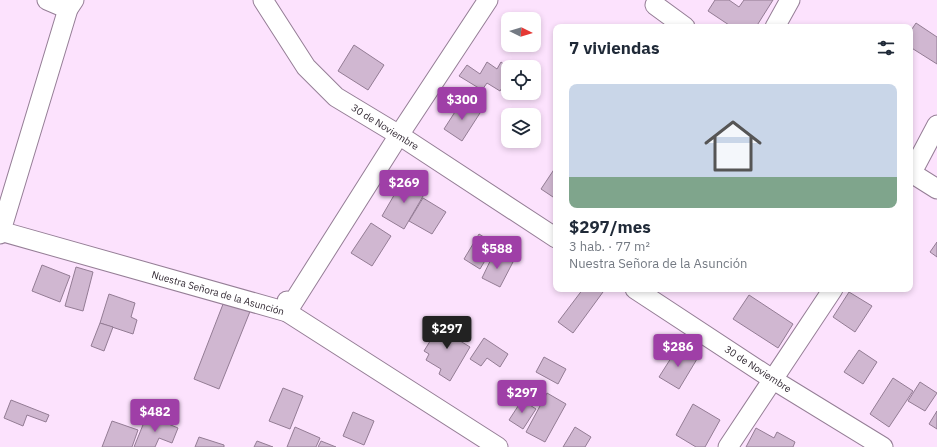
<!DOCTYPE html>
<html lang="es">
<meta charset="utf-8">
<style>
:root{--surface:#fff;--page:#f2f2f3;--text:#1f2937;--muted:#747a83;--line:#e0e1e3;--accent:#9f3fa7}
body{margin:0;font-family:"IBM Plex Sans",sans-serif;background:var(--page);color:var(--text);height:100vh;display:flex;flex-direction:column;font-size:15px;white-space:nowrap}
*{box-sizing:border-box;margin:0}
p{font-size:13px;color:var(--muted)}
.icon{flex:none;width:22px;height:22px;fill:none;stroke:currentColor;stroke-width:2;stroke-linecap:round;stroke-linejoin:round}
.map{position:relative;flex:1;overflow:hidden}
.sheet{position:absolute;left:553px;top:24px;width:360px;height:268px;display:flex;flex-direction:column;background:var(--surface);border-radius:8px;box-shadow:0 2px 6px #0003}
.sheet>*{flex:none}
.needle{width:26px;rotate:95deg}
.buttons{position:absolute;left:501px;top:12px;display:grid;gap:8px}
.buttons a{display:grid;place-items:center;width:40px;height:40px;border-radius:8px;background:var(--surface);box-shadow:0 2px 6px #0003;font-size:20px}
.price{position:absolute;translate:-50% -34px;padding:0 9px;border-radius:4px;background:var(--accent);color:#fff;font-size:13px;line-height:26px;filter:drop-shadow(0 1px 2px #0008)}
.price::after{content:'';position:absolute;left:50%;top:24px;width:12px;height:9px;margin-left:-6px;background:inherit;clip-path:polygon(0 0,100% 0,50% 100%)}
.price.selected{background:#222;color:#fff}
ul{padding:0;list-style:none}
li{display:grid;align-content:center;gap:8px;height:212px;padding:0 16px}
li+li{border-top:1px solid var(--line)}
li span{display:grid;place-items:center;height:124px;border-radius:8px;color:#555}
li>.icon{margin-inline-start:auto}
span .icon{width:72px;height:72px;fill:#fffc;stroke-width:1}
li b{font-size:17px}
h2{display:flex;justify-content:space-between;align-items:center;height:48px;padding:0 16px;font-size:17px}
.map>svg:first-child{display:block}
</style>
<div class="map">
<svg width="937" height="447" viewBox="0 0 937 447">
<rect width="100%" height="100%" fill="#fce2fd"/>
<g fill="#d0b7d1" stroke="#937c94">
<path d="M 715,0 L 729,0 L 739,7 L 744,0 L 773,0 L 756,27 L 732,27 L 708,11 Z"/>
<path d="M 916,23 L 937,37 L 937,64 L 910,47 L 910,32 Z"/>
<path d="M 354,45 L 384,65 L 368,90 L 338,71 Z"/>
<path d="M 487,62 L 497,69 L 501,62 L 508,67 L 508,78 L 500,91 L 487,83 L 482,90 L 459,76 L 467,65 L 480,74 Z"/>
<path d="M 462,101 L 480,113 L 462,141 L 444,129 Z"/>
<path d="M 555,168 L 556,169 L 556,199 L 541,189 Z"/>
<path d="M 404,178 L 426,191 L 404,229 L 382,216 Z"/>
<path d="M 423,198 L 446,212 L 432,234 L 409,221 Z"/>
<path d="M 371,223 L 391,236 L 372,266 L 351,253 Z"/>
<path d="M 479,234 L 495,244 L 480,269 L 464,259 Z"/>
<path d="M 937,242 L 937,257 L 930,252 Z"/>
<path d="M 494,253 L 513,262 L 500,287 L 482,278 Z"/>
<path d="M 42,265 L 70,276 L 60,302 L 32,291 Z"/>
<path d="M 76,267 L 93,272 L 83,311 L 65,306 Z"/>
<path d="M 583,289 L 600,289 L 603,292 L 573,333 L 558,322 Z"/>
<path d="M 849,292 L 872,306 L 855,332 L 833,317 Z"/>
<path d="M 109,294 L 135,303 L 131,317 L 137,320 L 133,334 L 100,323 Z"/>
<path d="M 749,295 L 793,324 L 778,348 L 733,319 Z"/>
<path d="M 225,299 L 251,309 L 219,389 L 194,379 Z"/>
<path d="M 443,320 L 462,332 L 457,339 L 470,347 L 450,381 L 439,374 L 441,369 L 426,360 L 429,354 L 424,351 Z"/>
<path d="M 100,323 L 113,327 L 104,351 L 91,346 Z"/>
<path d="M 484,338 L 508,354 L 500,367 L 487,358 L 481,366 L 470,359 Z"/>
<path d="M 678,347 L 697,359 L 679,389 L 659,377 Z"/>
<path d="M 859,350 L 877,362 L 863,384 L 844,372 Z"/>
<path d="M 544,357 L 566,369 L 558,384 L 536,372 Z"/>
<path d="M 893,378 L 913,391 L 889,427 L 870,414 Z"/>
<path d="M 920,382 L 937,393 L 925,411 L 908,401 Z"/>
<path d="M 283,388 L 303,396 L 290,429 L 269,421 Z"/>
<path d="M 547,393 L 566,404 L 545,442 L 526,432 Z"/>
<path d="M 11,400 L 49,415 L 46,422 L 27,415 L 23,426 L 4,418 Z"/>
<path d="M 522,400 L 536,409 L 523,429 L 509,420 Z"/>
<path d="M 693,404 L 720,420 L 705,447 L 696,447 L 676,435 Z"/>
<path d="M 937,411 L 937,429 L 929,424 Z"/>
<path d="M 353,412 L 374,421 L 364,445 L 343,436 Z"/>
<path d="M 147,415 L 178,428 L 172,443 L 159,438 L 155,447 L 134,447 Z"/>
<path d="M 112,421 L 138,430 L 132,447 L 102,447 Z"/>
<path d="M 295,427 L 320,438 L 316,447 L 287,447 Z"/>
<path d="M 575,427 L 591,437 L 585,447 L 563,447 Z"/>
<path d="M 756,428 L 774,438 L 777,432 L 795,442 L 793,447 L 746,447 Z"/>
<path d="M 199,437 L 224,445 L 224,447 L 195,447 Z"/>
<path d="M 257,441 L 273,447 L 254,447 Z"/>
<path d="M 321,441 L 336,447 L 318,447 Z"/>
</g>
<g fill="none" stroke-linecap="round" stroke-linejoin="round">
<g stroke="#957e96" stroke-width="21">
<g id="minor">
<path d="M 47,0 L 68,9"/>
<path d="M 263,0 L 306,67 L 336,97 L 399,135 L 556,238"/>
<path d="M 655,5 L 685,27"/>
<path d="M 775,27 L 790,0"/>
<path d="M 910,172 L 937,189"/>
<path d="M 910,176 L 937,125"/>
<path d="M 0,231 L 287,312 L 498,447"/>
<path d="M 0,234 L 68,9 L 74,0"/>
<path d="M 635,289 L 772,379 L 883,447"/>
<path d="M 287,301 L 287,312 L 399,135 L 488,0"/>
<path d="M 728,447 L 833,289"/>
</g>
</g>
<use href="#minor" stroke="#fff" stroke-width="19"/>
</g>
<g text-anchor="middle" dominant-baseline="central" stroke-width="3" stroke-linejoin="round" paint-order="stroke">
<g font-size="10" fill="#322933" stroke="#fff">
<text transform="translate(385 127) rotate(32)">30 de Noviembre</text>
<text transform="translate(218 293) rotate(16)">Nuestra Señora de la Asunción</text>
<text transform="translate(758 369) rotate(33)">30 de Noviembre</text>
</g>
</g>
</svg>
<div class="buttons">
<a><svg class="needle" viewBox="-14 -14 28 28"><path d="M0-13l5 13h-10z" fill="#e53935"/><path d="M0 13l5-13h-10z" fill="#747a83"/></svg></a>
<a><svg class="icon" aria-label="locate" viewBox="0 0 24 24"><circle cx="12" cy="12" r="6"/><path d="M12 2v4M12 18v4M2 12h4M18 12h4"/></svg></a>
<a><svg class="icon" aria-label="layers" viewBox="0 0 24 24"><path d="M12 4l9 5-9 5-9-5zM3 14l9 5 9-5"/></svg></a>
</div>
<b class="price" style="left:462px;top:121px">$300</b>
<b class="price" style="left:404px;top:204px">$269</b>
<b class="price" style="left:497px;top:270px">$588</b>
<b class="price selected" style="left:447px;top:350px">$297</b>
<b class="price" style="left:678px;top:368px">$286</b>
<b class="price" style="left:522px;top:414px">$297</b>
<b class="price" style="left:155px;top:433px">$482</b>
<section class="sheet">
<h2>7 viviendas<svg class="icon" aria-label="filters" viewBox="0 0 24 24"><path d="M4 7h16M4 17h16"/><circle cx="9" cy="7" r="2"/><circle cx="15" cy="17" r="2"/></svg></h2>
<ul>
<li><span style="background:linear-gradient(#c9d6e8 75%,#7fa58c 0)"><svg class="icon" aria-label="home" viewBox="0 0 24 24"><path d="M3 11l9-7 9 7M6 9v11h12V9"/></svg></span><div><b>$297/mes</b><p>3 hab. · 77 m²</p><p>Nuestra Señora de la Asunción</p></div></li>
</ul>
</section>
</div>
